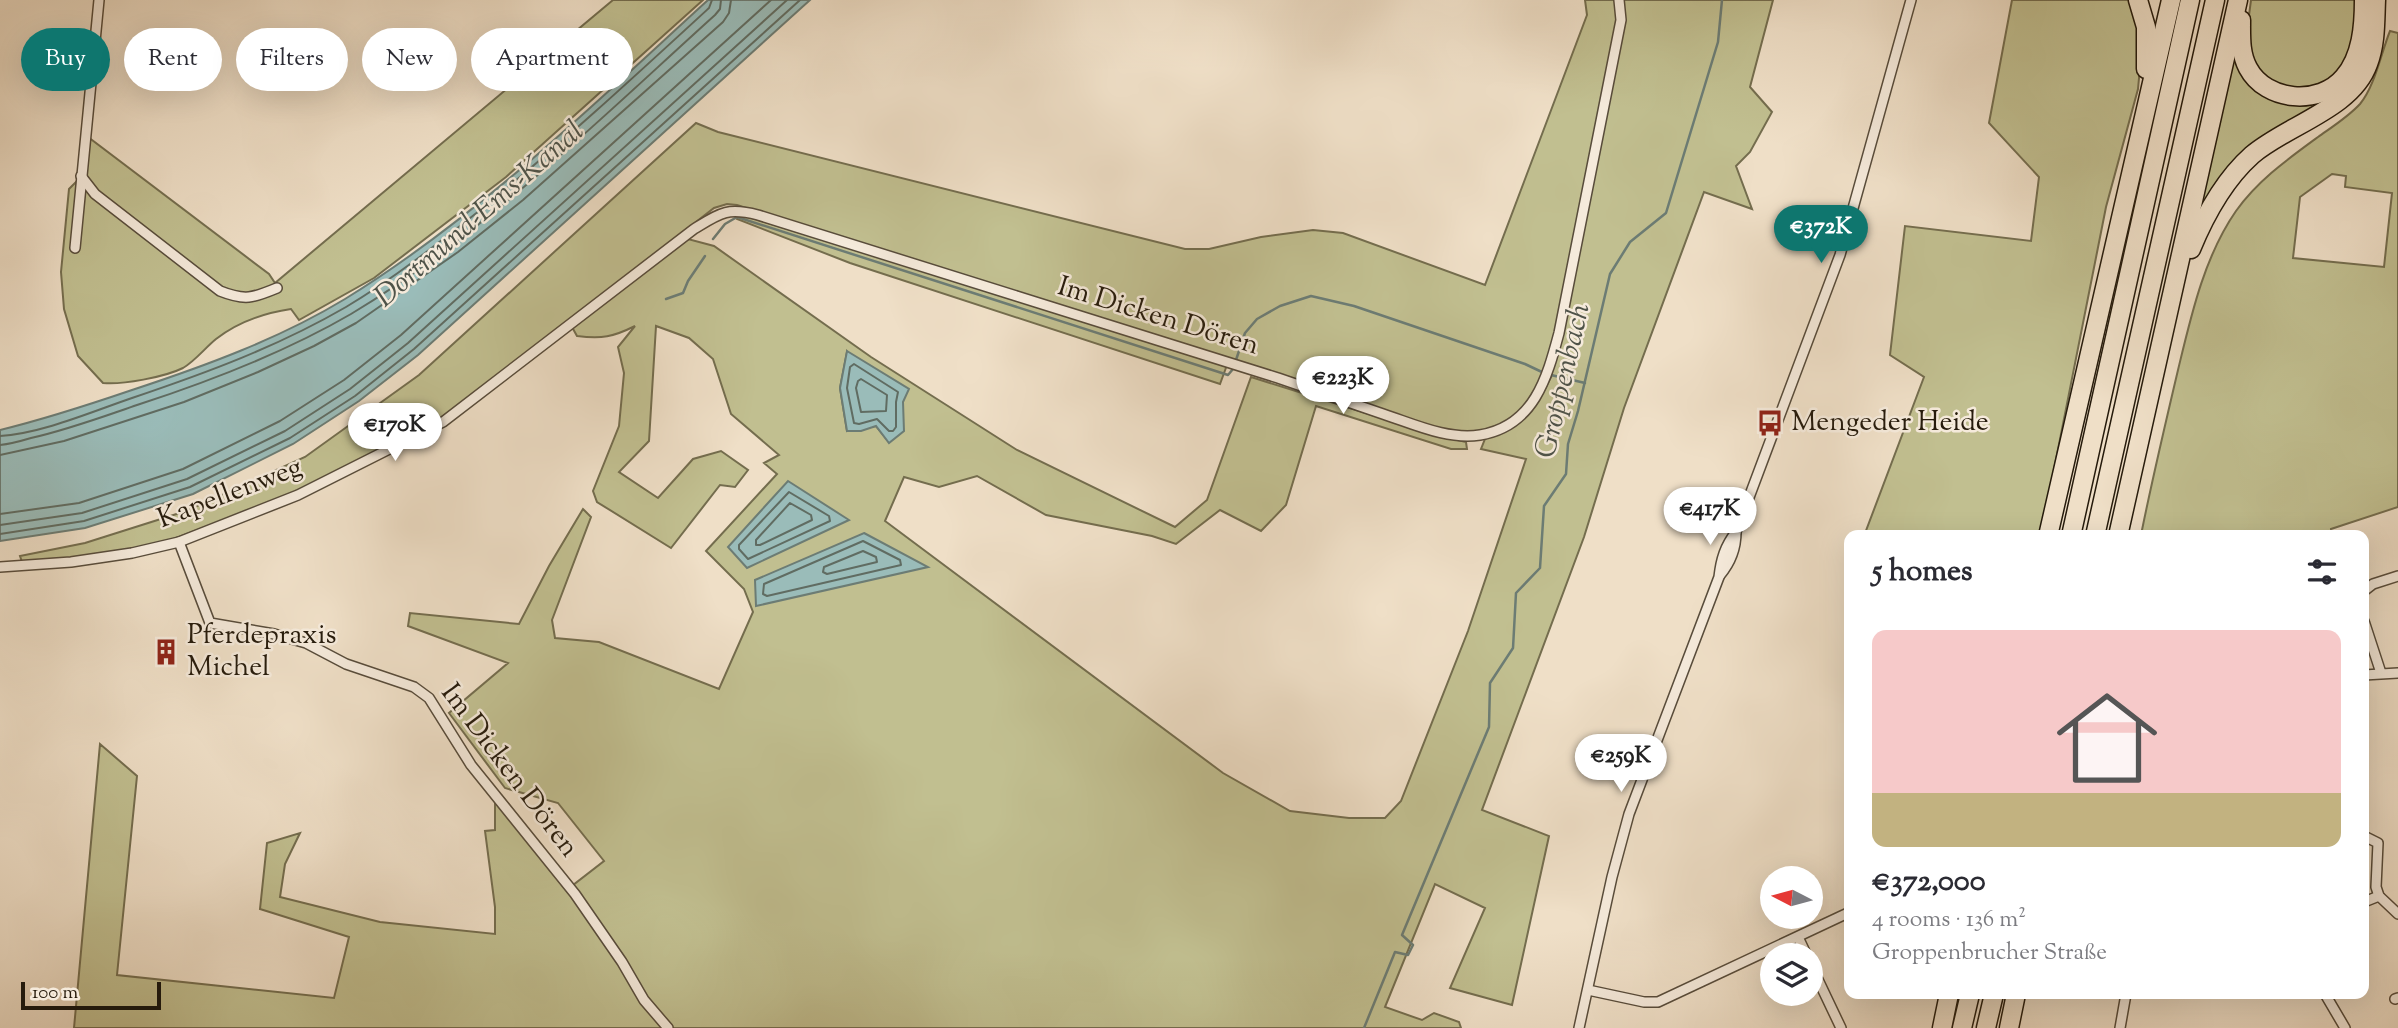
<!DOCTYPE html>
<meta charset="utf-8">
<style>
:root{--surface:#fff;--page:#f7f7f7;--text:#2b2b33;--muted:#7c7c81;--accent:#0f766e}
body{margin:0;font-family:"Sorts Mill Goudy",serif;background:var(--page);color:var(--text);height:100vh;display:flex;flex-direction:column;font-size:26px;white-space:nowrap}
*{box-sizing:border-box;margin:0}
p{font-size:23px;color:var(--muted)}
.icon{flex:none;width:38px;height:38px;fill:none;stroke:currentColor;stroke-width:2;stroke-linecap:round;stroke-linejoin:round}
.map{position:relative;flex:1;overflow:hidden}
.sheet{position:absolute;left:1844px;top:530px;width:525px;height:469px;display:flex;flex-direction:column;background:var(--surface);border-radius:14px;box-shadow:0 7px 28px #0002}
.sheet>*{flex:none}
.guide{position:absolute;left:21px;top:28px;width:665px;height:63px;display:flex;gap:14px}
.needle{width:46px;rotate:276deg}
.fabs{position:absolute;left:1760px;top:866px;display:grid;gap:14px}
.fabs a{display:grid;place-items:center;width:63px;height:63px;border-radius:50%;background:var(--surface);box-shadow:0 7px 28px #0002;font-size:35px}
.scale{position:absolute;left:21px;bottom:18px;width:140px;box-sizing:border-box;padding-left:7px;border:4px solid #261b0c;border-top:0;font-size:19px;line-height:24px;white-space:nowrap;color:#261b0c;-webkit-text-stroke:5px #f5eadb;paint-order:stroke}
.price{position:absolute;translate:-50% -60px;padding:0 16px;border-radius:24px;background:#fff;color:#222;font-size:23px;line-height:46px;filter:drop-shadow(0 2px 4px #0008)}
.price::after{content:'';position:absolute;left:50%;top:42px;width:21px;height:16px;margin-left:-10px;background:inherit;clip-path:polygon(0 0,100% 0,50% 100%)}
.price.selected{background:var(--accent);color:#fff}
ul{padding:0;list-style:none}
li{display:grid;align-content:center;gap:14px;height:371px;padding:0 28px}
li span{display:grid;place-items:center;height:217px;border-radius:14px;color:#555}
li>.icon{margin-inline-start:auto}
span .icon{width:126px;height:126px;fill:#fffc;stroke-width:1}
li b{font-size:30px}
h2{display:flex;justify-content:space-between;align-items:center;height:84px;padding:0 28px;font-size:30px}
.chip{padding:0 24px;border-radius:32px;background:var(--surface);box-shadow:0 7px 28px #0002;font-size:24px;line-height:63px}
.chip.selected{background:var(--accent);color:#fff}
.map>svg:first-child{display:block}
</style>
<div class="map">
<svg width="2398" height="1028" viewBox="0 0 2398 1028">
<rect width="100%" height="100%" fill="#efdfc7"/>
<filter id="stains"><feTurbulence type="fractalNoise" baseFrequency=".00286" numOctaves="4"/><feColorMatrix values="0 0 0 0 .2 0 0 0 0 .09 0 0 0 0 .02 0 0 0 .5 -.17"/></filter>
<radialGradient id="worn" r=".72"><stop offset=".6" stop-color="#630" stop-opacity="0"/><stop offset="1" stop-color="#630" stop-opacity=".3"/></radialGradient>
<g fill="#c1bf90" stroke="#746d4e" stroke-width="2" fill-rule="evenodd">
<path d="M 613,0 L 703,0 L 506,177 L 374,278 L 299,320 L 291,309 C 264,313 238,322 216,339 C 205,348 195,361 183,368 C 165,377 122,385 103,383 L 78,356 L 64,309 L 61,272 L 69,189 L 78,180 L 88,137 L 269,274 L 275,283 Z"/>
<path d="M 1585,0 L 1773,0 L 1750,87 L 1772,112 L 1750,152 L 1736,166 L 1752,209 L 1704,192 L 1624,408 L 1584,537 L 1482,810 L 1549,836 L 1512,1005 L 1450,988 L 1485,908 L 1435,884 L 1385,1007 L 1422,1020 L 1434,1013 L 1459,1022 L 1461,1028 L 74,1028 L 100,744 L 137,776 L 117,975 L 334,998 L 349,937 L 260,909 L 267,843 L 300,833 L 285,864 L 280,897 L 380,922 L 495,934 L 495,907 L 485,831 L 495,830 L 495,802 L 502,796 L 573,885 L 604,861 L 558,803 L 505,788 L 449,713 L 508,663 L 408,626 L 410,613 L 519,624 L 549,566 L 583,509 L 591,517 L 552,620 L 555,638 L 599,642 L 719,689 L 753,612 L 744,589 L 706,551 L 777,474 L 764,463 L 779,455 L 731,414 L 713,359 L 689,338 L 656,326 L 649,441 L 619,472 L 658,498 L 693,459 L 721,451 L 748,470 L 735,487 L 720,485 L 671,548 L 597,502 L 593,491 L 619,426 L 624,373 L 618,347 L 635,326 C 613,337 602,339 577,336 L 572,327 L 688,239 L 714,246 L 871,357 L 1017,450 L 1175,527 L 1207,500 L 1251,377 L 1401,424 L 1266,371 L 737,205 L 727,204 L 714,208 L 441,421 L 290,495 L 176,538 L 152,546 L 70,558 L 22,562 L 20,556 L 85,543 L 186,511 L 305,457 L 419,375 L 696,123 L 718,132 L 1185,249 L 1209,249 L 1261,237 L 1313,230 L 1343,233 L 1485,285 L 1587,15 ZM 847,352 L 889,442 L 876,426 L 847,431 L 840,388 ZM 1548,374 L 1552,375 C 1535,411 1519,422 1485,439 L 1481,449 L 1526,459 L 1468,631 L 1401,801 L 1385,818 L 1349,818 L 1290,811 L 1223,773 L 885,521 L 904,477 L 939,487 L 977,476 L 1046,515 L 1152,536 L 1176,544 L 1220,510 L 1261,531 L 1286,505 L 1316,406 L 1451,449 L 1467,449 L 1466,442 L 1432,434 C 1448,434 1466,436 1481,433 C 1513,428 1534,399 1548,374 Z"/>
<path d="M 2012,0 L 2131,0 L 2142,45 L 2138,89 L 2106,207 L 2041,535 L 1864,536 L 1924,377 L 1890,355 L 1905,226 L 2031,241 L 2039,177 L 1989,123 Z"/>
<path d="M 2251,0 L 2364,0 L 2364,17 L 2331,95 L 2267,137 L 2198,216 L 2237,45 L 2248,23 Z"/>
<path d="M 2390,31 L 2398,33 L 2398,507 L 2331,529 L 2332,535 L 2141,535 C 2152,480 2165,425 2178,370 C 2191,316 2204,257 2236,211 C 2258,180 2288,159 2318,137 C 2332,127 2348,117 2360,104 C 2375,86 2381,53 2390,31 ZM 2332,174 L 2346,176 L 2345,187 L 2392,193 L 2384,267 L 2293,258 L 2300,197 Z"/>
<path d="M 739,214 L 1227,365 L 1220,384 L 850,263 L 737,219 Z"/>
</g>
<g fill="#9abcb9" stroke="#6c7c74" stroke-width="2">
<path d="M 708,0 L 810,0 L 418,355 L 359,401 L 293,444 L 193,494 L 85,528 L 0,541 L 0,430 C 45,419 88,405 132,390 C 205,366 279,339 345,299 C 478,217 593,105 708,0 Z"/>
<path d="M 847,351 L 909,389 L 903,402 L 904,431 L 889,443 L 876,426 L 861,431 L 847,431 L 840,388 Z"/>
<path d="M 788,481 L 849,520 L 747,568 L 728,547 Z"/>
<path d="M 864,533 L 928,567 L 756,606 L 755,580 Z"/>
</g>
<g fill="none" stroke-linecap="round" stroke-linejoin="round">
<g stroke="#606c62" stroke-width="2">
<path d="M 854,364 L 898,392 L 896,402 L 896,427 L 893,431 L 889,431 L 877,419 L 859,424 L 854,423 L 847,388 L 850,367 Z"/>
<path d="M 861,379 L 887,395 L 886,411 L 861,412 L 856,388 L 858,381 Z"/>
<path d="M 0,436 C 43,433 91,412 132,398 C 206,373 277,347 346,307 C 393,279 436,245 479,211 C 558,147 634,77 709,8 L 712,0"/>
<path d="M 0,445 C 10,444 21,441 31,438 C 67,430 102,417 137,405 C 211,381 284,353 351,314 C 483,235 602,117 715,15 L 720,9 L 721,0"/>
<path d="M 0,455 L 64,441 L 184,402 L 258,372 L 314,346 L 356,323 L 458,252 L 523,200 L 723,22 L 729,13 L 731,0"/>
<path d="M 789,492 L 829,516 L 830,521 L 748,559 L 739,549 L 739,545 Z"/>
<path d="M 790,503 L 811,515 L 812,520 L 760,545 L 756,545 L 756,540 Z"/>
<path d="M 0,514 L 79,503 L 183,469 L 280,421 L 344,380 L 401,335 L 771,0"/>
<path d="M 0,525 L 82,513 L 187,479 L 285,431 L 350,389 L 408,343 L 787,0"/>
<path d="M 0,534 L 84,521 L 190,487 L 290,438 L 355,396 L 414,349 L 800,0"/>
<path d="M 863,541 L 900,560 L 901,565 L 767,596 L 763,594 L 764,584 Z"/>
<path d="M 863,551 L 876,557 L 877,562 L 827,574 L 823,572 L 824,567 Z"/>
</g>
<g stroke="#6c7c74" stroke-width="2.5">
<path d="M 713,239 L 725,224 L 737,217 L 1228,375 L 1233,369"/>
<path d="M 666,299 L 683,293 L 688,281 L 705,256"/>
<path d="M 1236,360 L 1245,333 L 1257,319 L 1280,306 L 1311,296 L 1354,306 L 1525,364 L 1544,373"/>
<path d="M 1551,375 L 1585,383"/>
<path d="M 1364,1028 L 1395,952 L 1408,955 L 1413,945 L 1402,935 L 1489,727 L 1490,683 L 1513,648 L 1516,593 L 1540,568 L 1544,506 L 1566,474 L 1568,444 L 1578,411 L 1610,274 L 1630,242 L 1666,213 L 1718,42 L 1722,0"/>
</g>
<g stroke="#584c3b" stroke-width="12">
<g id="street">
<path d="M 81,176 L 95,194 L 220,291 C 245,301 253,298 277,288"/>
<path d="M 75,248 L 99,0"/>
<path d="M 179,542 L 210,623 L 274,634 L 306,643 L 346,664 L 414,687 L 429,698 L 471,765 L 575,894 L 622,962 L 644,1000 L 668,1028"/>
<path d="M 0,567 L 71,562 L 132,553 L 179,542 L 298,495 L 443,422 L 694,229 C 720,213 727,207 758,215 C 931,270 1105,323 1278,378 C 1313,390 1348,402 1383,414 C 1414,424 1447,440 1480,435 C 1534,426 1547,378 1559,333 L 1621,20 L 1619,0"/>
<path d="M 1720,575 C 1731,562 1736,549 1736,532"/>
<path d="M 2364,591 L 2373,584 L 2398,576"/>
<path d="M 2364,621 L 2381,673"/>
<path d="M 2364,675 L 2398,673"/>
<path d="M 2364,836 L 2378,843 L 2376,887 L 2379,896 L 2398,914"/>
<path d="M 2364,902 L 2379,896"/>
<path d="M 1798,937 L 1807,956"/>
<path d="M 1811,965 L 1841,1028"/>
<path d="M 1588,990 L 1644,1002 L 1658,1002 L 1850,912"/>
<path d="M 2325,994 L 2345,1028"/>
<path d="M 2395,999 L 2398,998"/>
<path d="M 1579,1028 L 1612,877 L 1629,814 L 1719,577 C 1721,559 1725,546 1736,532 L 1840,255 L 1911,0"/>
<path d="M 2120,1028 L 2126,994"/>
</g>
</g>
<g stroke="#261b0c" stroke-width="21">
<g id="highway">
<path d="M 2138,0 L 2146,27 L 2146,69"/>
<path d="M 2241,20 C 2241,37 2240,53 2248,68 C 2266,102 2320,106 2344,77 C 2362,56 2364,25 2364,0"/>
<path d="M 2191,249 C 2205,215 2224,180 2252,155 C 2287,125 2352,109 2368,64 C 2376,43 2375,22 2376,0"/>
<path d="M 2048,536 L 2171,0"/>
<path d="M 2071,536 L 2190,0"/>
<path d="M 2095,536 L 2215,0"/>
<path d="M 2118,536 L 2238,0"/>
<path d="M 1942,1028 L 1949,994"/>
<path d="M 1962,1028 L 1970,994"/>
<path d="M 1986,1028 L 1994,994"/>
<path d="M 2009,1028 L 2016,994"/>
</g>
</g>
<use href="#street" stroke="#f5eadb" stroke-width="9"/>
<use href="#highway" stroke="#efdfc7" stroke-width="18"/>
</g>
<defs>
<g id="bus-bare" transform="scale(2.1)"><path d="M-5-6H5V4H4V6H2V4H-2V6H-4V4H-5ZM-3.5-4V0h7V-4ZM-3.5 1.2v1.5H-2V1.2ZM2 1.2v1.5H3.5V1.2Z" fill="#8f2418" stroke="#f5eadb" stroke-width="2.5" paint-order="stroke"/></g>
<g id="building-bare" transform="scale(2.1)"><path d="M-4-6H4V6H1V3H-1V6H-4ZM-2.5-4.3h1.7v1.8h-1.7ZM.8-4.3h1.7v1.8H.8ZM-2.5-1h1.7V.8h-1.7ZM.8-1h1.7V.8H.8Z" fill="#8f2418" stroke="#f5eadb" stroke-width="2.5" paint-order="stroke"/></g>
</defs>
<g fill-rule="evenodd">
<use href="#bus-bare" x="1770" y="423"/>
<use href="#building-bare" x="166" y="652"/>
</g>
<g text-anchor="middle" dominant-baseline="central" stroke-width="5" stroke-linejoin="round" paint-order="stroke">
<g font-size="28" fill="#261b0c" stroke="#f5eadb">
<text transform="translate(1158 317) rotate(17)">Im Dicken Dören</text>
<text transform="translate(230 494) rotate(-21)">Kapellenweg</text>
<text transform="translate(509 771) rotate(53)">Im Dicken Dören</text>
</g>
<g font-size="28" fill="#261b0c" stroke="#f5eadb" text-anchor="start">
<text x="1791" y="423">Mengeder Heide</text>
<text x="187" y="636">Pferdepraxis<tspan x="187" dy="32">Michel</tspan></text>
</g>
<g font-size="30" font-style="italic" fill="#4f5349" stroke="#f5eadb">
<text transform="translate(480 215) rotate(-41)">Dortmund-Ems-Kanal</text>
<text transform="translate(1564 381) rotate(-77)">Groppenbach</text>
</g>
</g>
<rect width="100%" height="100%" filter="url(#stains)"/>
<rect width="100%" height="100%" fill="url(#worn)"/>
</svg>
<div class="fabs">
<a><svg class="needle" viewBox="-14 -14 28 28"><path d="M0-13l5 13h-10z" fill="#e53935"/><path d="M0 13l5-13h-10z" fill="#7c7c81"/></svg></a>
<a><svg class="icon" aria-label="layers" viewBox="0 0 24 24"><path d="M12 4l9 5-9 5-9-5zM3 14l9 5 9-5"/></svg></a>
</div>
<div class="scale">100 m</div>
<b class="price selected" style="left:1821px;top:265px">€372K</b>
<b class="price" style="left:1343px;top:416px">€223K</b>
<b class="price" style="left:395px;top:463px">€170K</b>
<b class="price" style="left:1710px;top:547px">€417K</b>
<b class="price" style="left:1621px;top:794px">€259K</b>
<div class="guide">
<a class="chip selected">Buy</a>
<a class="chip">Rent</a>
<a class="chip">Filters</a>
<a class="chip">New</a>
<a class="chip">Apartment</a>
</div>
<section class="sheet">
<h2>5 homes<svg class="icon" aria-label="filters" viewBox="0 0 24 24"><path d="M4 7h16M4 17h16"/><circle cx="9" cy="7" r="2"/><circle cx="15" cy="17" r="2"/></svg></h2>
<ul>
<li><span style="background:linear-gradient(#f6c9c9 75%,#c2b280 0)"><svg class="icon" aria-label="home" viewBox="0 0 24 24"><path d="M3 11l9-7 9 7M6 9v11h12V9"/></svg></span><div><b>€372,000</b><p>4 rooms · 136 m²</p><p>Groppenbrucher Straße</p></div></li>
</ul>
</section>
</div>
